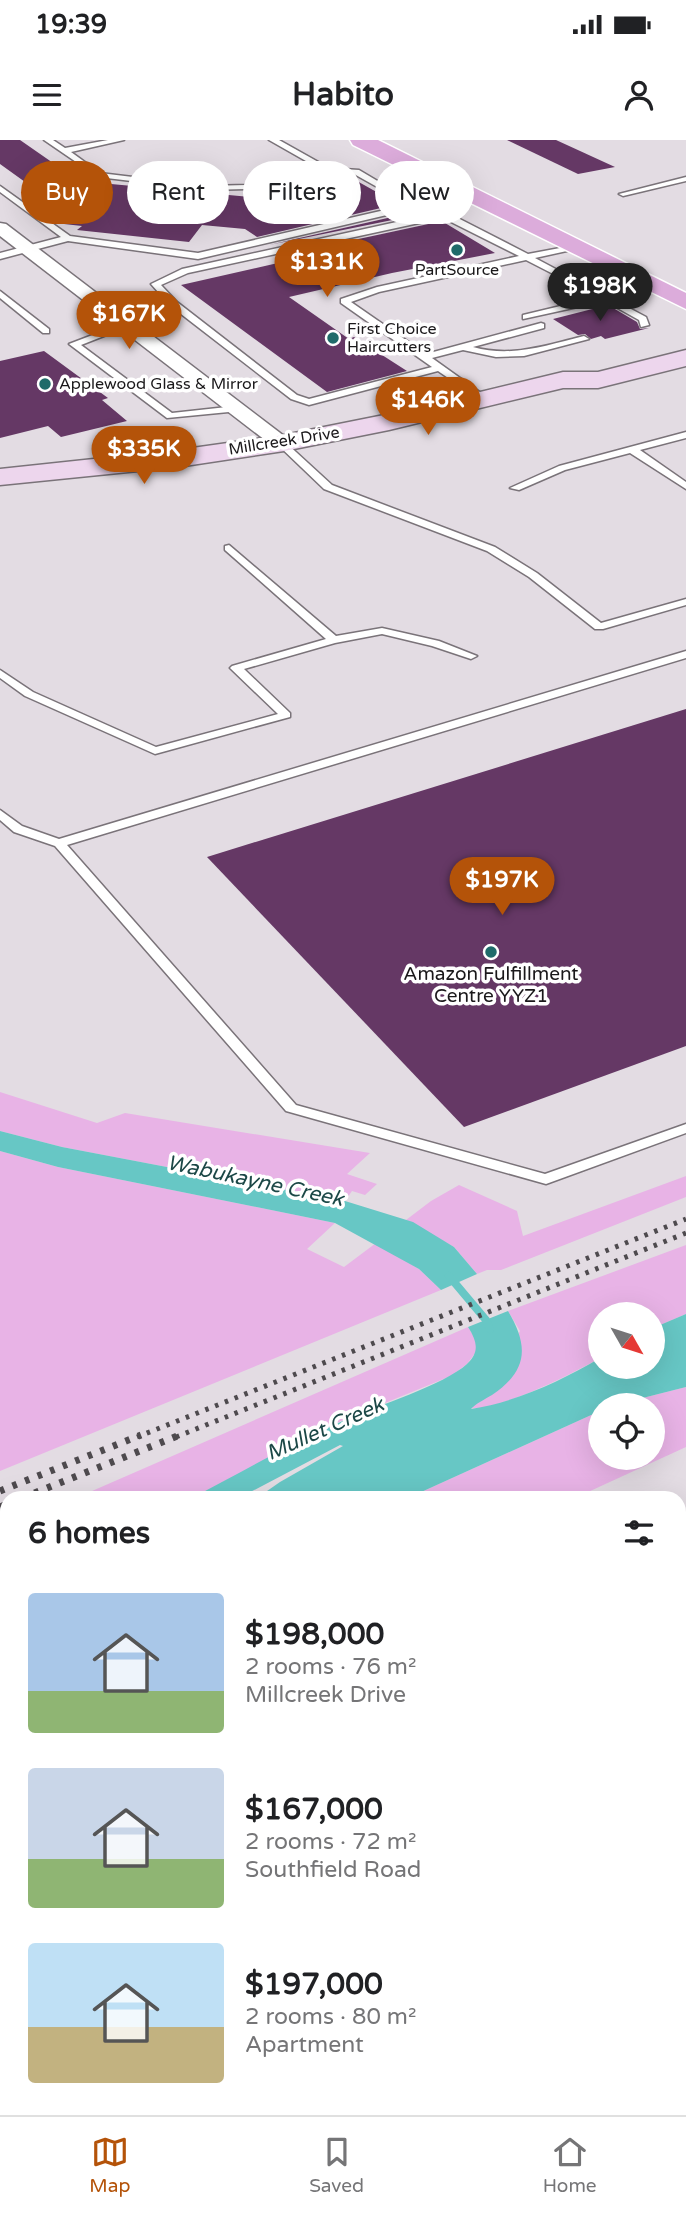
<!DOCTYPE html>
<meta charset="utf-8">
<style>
:root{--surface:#fff;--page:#f6f6f6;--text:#202124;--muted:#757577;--line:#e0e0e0;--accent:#b45309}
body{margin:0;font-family:"Varela Round",sans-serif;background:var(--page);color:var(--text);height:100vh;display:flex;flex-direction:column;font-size:26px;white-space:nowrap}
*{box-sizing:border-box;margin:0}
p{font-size:23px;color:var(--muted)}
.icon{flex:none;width:38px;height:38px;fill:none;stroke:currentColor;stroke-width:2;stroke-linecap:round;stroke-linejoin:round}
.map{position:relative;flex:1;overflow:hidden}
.panel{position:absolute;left:0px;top:1351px;width:686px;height:625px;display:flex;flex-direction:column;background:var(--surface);border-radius:21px 21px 0 0;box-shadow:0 7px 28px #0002}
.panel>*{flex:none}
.top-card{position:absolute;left:21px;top:21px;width:644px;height:63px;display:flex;gap:14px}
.needle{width:46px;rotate:129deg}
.buttons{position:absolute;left:588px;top:1162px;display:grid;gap:14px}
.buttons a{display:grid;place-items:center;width:77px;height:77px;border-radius:50%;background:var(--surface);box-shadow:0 7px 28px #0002;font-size:35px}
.price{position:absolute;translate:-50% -60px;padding:0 16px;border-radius:24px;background:var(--accent);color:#fff;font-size:23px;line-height:46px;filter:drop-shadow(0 2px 4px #0008)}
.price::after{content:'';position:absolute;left:50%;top:42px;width:21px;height:16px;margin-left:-10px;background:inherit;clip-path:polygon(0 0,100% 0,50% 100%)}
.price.selected{background:#222;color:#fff}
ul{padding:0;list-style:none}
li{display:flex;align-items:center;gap:21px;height:175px;padding:0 28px}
li span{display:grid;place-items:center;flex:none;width:196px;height:140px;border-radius:7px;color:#555}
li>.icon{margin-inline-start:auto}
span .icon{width:84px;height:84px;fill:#fffc;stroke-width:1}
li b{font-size:30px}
h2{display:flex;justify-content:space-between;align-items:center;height:84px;padding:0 28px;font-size:30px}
.chip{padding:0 24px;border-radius:32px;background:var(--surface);box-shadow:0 7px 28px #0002;font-size:24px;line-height:63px}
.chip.selected{background:var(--accent);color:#fff}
.status{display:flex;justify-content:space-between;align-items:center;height:49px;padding:0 35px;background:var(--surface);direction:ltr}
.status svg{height:19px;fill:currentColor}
header{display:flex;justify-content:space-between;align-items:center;height:91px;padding:0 28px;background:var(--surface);font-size:32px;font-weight:800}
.dock{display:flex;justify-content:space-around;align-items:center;height:98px;border-top:2px solid var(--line);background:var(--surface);font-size:19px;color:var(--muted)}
.dock a{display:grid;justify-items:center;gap:4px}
.dock .selected{color:var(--accent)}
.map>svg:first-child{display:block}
</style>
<div class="status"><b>19:39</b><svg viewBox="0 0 49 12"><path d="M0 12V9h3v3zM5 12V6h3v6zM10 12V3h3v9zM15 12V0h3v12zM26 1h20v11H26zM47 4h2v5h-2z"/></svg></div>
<header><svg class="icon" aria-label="menu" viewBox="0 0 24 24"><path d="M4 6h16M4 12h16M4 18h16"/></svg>Habito<svg class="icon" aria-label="person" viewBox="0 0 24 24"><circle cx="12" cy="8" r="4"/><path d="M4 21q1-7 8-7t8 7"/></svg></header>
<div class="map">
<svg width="686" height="1975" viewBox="0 0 686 1975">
<rect width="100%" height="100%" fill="#e3dce3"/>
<g fill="#e8b3e6">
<path d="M 0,952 L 97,983 L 125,973 L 370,1013 L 347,1034 L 377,1044 L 365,1055 L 352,1051 L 345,1061 L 62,1007 L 0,991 Z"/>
<path d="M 0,1011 L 58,1027 L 335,1083 L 307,1109 L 344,1127 L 376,1103 L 419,1129 L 441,1150 L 0,1331 Z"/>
<path d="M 686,1036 L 686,1057 L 501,1130 L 487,1130 L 477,1134 L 454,1107 L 406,1080 L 431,1061 L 459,1045 L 517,1071 L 523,1096 Z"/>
<path d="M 686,1105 L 686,1174 L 653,1188 L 653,1174 L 600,1174 L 600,1218 C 574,1233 497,1272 469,1268 L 483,1260 L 520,1191 L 508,1171 Z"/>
<path d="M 468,1187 L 476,1200 L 476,1212 L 467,1224 L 451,1236 L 341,1281 L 192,1358 L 76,1358 Z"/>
<path d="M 686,1247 L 686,1307 L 575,1358 L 408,1358 L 600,1271 L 600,1318 L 653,1318 L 653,1265 L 615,1265 Z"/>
<path d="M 7,1387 L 7,1467 L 0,1466 L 0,1390 Z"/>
<path d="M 0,1480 L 7,1480 L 7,1580 L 0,1582 Z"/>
</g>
<g fill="#67c7c5">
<path d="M 0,991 L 62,1007 L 345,1061 L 413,1082 L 454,1107 L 477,1134 L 441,1150 L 419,1129 L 335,1083 L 58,1027 L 0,1011 Z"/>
<path d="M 508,1171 C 529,1206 528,1231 492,1255 C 485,1259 474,1265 471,1269 C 516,1262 561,1241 600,1218 L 600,1227 L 653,1227 L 653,1188 L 686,1174 L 686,1247 L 615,1265 L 600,1265 L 600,1271 L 408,1358 L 257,1358 L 280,1342 L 343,1306 L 340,1305 L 239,1358 L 192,1358 C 242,1332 293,1302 345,1280 C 376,1266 444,1245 467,1224 C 480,1212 477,1201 468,1187 Z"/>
</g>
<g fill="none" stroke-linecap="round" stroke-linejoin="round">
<path stroke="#67c7c5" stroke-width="8" d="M 449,1136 L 486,1180 L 490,1189"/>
<path stroke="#67c7c5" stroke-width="10" d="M 491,1969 L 495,1975"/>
</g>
<g fill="#653865">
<path d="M 0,0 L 20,0 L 79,41 L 250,57 L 348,36 L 398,64 L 257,97 L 245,89 L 202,85 L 189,102 L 77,90 L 82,86 L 64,84 L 71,75 L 0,24 Z"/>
<path d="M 507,0 L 556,0 L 615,27 L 578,34 Z"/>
<path d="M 409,70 L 417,75 L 269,105 L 405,74 Z"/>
<path d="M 433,83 L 445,83 L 495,113 L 392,133 L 289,157 L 349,199 L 354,197 L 407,231 L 327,252 L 181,145 L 291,120 L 284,115 Z"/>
<path d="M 608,165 L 637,182 L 640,189 L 649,188 L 605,199 L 601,196 L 591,199 L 585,194 L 578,195 L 553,179 Z"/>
<path d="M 44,211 L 108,258 L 102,260 L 127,281 L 61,297 L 48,286 L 0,298 L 0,221 Z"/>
<path d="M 686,569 L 686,906 L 464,987 L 207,717 Z"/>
</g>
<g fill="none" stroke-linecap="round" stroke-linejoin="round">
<g stroke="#7a7379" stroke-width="3">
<g id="lane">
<path d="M 44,0 L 53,0 L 65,8 L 108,0 L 124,0 L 71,12 L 100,33 L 207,46 L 246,45 L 320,29 L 269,0 L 279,0 L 329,28 L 359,30 L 413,62 L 404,71 L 198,119 L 68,101 L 0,119 L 0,113 L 61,97 L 0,52 L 0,46 L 70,96 L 198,113 L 398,67 L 404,62 L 354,34 L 327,32 L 246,49 L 207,50 L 98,37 Z"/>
<path d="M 686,37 L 686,41 L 623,56 L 619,54 Z"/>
<path d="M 433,74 L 452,75 L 528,114 L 576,105 L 576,109 L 535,118 L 646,177 L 649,185 L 641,187 L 639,180 L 605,161 L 523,179 L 523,175 L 598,157 L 526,120 L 379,152 L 351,162 L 426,214 L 541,183 L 544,184 L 544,188 L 473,207 C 512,218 547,205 584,196 L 589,199 L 524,216 L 496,217 L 463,210 L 432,218 L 488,258 L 488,262 L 485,263 L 438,231 L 309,265 L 291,259 L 172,167 L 116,180 L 112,177 L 168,163 L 151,144 L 182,129 ZM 433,80 L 447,80 L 519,116 L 377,147 L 341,159 L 341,163 L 432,227 L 309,259 L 297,255 L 177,162 L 161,145 L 188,133 Z"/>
<path d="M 0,151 L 49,189 L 49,193 L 43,193 L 0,158 Z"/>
<path d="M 124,183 L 132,185 L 81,205 L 172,273 L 236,266 L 241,269 L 239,271 L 167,278 L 69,204 Z"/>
<path d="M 686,292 L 686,298 L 640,310 L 686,342 L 686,349 L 630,313 L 565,330 L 519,350 L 510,348 L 559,326 Z"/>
<path d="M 278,301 L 284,301 L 332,345 L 495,407 L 537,433 L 601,483 L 686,459 L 686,465 L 603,489 L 595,489 L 529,437 L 487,411 L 324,349 L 278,305 Z"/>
<path d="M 229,405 L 336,496 L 382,488 L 439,501 L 477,516 L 471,519 L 432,506 L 382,494 L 335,503 L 244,529 L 290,573 L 290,577 L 155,614 L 25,556 L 0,538 L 0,530 L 33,552 L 156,607 L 278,574 L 230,528 L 232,526 L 326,499 L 225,410 L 225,406 Z"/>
<path d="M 686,511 L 686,518 L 67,705 L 296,965 L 545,1034 L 686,984 L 686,993 L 546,1044 L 286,971 L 55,706 L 14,692 L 0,680 L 0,670 L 22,686 L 59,699 Z"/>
</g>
</g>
<g stroke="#7a7379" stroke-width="3">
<path id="street" d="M 0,83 L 6,84 L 288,299 L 291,303 L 288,307 L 274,307 L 0,96 Z"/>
</g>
<g stroke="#7a7379" stroke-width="3">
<path id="secondary" d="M 686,210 L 686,226 L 598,248 L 563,248 L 389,290 L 284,311 L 178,327 L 0,345 L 0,329 L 178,310 L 284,295 L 389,274 L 563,232 L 598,232 Z"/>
</g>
<g stroke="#fff" stroke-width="3">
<path id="primary" d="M 350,0 L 378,0 L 686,153 L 686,169 L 353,5 Z"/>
</g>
<use href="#lane" fill="#fff" fill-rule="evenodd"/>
<use href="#street" fill="#fff" fill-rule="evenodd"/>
<use href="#secondary" fill="#edd6ed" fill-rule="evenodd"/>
<use href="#primary" fill="#dcacdb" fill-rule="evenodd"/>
<g stroke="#4e4a4e" stroke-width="5" stroke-dasharray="3.5 7" stroke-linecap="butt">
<path d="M 137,1297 L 686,1079"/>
<path d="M 176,1297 L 686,1093"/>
</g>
<g stroke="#4e4a4e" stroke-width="7" stroke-dasharray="4.5 9" stroke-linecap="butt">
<path d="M 0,1351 L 141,1295"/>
<path d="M 22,1358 L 180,1295"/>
<path d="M 0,1367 L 7,1364"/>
</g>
</g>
<g fill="#1f6b6a" stroke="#fff" stroke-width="2.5">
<circle cx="457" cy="110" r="7"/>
<circle cx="333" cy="198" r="7"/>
<circle cx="45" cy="244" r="7"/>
<circle cx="491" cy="812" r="7"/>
</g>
<g text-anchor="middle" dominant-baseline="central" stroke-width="7" stroke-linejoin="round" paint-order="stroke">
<g font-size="16" fill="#1a181a" stroke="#fff" text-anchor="start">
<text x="457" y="130" text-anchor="middle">PartSource</text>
<text x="347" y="189">First Choice<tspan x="347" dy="18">Haircutters</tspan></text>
<text x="59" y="244">Applewood Glass &amp; Mirror</text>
</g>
<g font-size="16" fill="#1a181a" stroke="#fff">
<text transform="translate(284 301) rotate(-9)">Millcreek Drive</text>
</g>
<g font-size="19" fill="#1a181a" stroke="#fff">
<text x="491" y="834">Amazon Fulfillment<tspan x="491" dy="22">Centre YYZ1</tspan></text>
</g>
<g font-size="21" font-style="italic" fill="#1c4847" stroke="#fff">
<text transform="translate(255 1041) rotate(12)">Wabukayne Creek</text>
<text transform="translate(325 1289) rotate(-24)">Mullet Creek</text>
</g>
</g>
</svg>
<div class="buttons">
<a><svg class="needle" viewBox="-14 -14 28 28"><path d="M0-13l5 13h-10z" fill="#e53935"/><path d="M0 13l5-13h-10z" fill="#757577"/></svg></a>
<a><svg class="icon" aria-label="locate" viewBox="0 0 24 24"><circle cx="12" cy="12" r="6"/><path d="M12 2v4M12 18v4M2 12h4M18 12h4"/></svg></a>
</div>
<b class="price" style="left:327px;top:159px">$131K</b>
<b class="price selected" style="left:600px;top:183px">$198K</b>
<b class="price" style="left:129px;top:211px">$167K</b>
<b class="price" style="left:428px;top:297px">$146K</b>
<b class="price" style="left:144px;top:346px">$335K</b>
<b class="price" style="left:502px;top:777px">$197K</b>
<div class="top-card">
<a class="chip selected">Buy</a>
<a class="chip">Rent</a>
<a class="chip">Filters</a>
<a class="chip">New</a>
</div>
<section class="panel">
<h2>6 homes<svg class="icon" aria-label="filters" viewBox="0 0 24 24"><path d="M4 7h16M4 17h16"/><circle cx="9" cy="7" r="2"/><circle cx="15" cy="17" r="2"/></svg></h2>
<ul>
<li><span style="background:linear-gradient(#a9c7e8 70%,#8fb573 0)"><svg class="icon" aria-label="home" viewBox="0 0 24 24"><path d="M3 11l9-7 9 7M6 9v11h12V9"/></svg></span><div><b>$198,000</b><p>2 rooms · 76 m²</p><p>Millcreek Drive</p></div></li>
<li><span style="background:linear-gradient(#c9d6e8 65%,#8fb573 0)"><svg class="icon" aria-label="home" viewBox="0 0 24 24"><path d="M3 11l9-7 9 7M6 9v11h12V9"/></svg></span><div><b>$167,000</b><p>2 rooms · 72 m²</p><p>Southfield Road</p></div></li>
<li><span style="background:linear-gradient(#bfe0f5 60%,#c2b280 0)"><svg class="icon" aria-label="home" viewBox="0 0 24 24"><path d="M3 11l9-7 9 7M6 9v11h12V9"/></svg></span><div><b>$197,000</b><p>2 rooms · 80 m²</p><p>Apartment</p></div></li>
</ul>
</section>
</div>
<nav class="dock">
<a class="selected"><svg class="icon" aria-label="map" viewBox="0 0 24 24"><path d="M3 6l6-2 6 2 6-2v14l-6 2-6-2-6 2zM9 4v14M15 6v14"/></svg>Map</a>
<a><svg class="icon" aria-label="saved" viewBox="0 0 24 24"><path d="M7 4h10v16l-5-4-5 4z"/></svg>Saved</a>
<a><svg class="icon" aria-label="home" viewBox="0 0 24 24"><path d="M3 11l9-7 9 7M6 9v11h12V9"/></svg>Home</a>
</nav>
